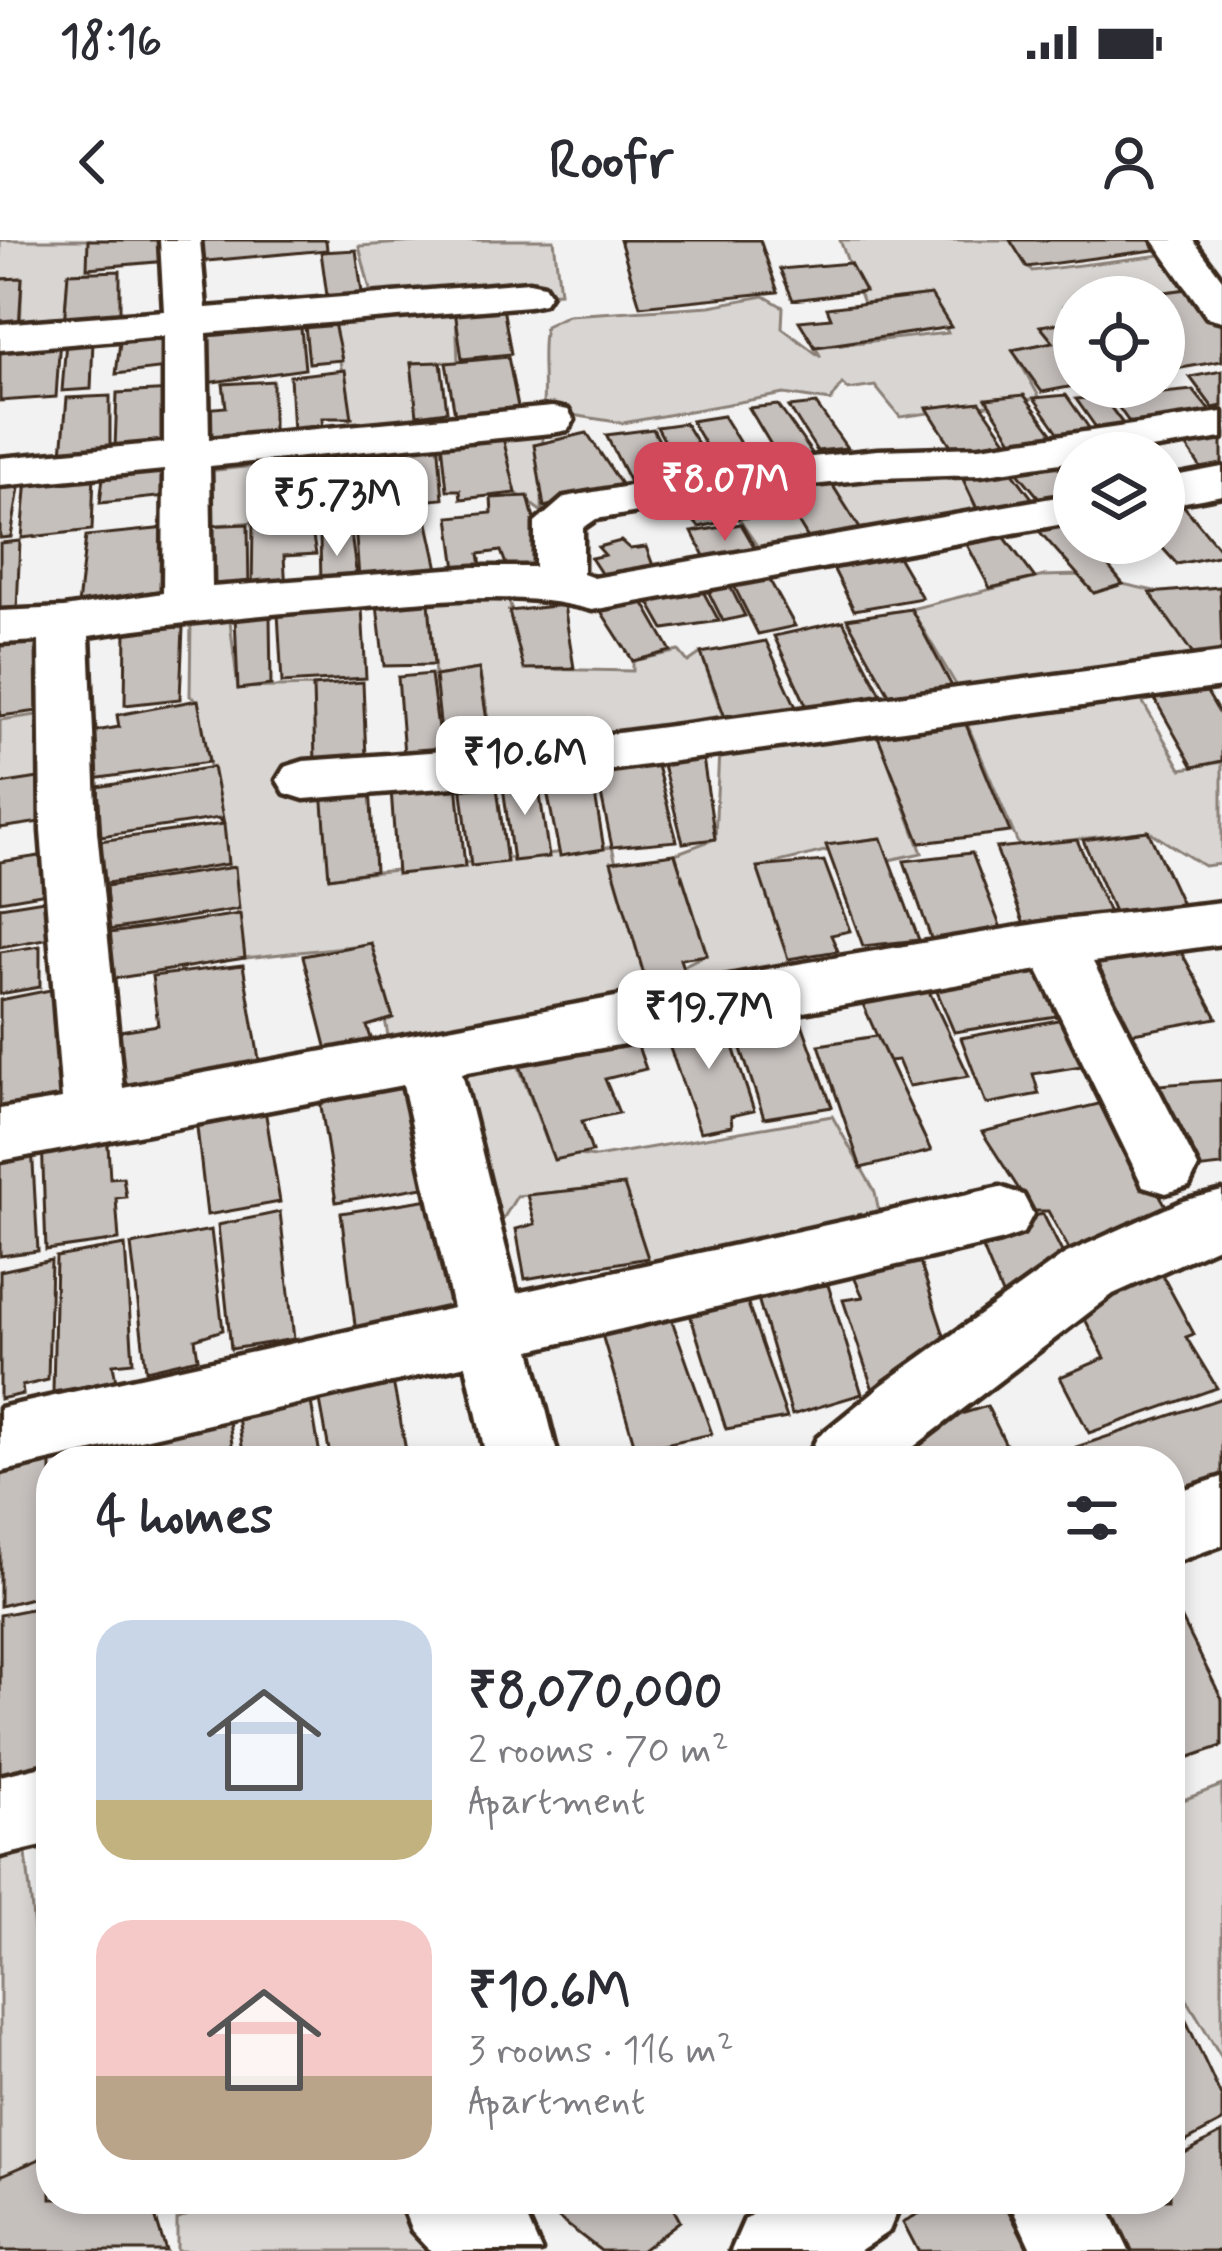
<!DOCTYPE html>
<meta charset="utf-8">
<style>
:root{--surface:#fff;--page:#f2f2f3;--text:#2b2b33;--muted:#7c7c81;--accent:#d1495b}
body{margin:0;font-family:Mynerve,sans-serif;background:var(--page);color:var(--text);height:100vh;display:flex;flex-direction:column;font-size:45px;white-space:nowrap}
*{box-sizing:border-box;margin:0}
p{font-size:39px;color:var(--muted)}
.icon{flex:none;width:66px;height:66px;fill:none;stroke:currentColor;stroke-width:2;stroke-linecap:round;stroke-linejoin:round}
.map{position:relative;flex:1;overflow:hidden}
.drawer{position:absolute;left:36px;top:1206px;width:1149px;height:768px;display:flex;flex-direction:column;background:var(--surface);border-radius:48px;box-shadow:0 6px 18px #0003}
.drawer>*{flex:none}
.fabs{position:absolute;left:1053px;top:36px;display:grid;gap:24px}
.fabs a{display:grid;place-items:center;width:132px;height:132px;border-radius:50%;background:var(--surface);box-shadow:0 6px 18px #0003;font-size:60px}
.price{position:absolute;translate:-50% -102px;padding:0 27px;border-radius:24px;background:#fff;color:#222;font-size:39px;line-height:78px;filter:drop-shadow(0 3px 6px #0008)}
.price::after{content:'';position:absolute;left:50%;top:72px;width:36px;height:27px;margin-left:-18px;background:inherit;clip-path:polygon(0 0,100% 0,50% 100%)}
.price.selected{background:var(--accent);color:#fff}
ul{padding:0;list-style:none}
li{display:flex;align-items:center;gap:36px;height:300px;padding:0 60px}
li span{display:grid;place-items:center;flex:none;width:336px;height:240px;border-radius:36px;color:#555}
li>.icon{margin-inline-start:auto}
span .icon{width:144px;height:144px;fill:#fffc;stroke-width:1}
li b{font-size:51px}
h2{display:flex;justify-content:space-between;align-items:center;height:144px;padding:0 60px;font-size:51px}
.status{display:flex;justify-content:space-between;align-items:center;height:84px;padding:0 60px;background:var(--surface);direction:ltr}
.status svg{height:33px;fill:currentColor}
header{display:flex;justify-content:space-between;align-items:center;height:156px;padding:0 60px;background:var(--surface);font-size:54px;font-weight:700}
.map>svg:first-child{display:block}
</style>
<div class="status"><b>18:16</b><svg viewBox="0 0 49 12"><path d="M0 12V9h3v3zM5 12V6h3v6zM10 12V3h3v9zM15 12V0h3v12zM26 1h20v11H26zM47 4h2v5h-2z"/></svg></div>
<header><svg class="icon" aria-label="back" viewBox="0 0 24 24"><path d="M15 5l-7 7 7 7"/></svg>Roofr<svg class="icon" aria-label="person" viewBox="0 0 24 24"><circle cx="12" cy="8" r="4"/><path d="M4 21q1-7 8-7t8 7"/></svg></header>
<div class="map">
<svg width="1222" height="2011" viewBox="0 0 1222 2011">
<rect width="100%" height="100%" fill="#f3f2f2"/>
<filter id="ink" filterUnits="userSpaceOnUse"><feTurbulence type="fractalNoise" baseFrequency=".00833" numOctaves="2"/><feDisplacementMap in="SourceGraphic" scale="24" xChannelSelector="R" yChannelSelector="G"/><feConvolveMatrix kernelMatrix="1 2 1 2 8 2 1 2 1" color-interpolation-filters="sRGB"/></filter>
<g filter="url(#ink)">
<g fill="#d8d5d2" stroke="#8a8078" stroke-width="3">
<path d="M 0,0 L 89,0 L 91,32 L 68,34 L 64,87 L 20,94 L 22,38 L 0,39 Z"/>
<path d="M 445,0 L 554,0 L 560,52 L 373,62 L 359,6 Z"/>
<path d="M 840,0 L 1010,0 L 1032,31 L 1177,13 L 1202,47 L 1127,57 L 1074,57 L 1074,64 L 1064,66 L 1074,81 L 1041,86 L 1053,102 L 1013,110 L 1040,158 L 900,177 L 875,146 L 848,150 L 842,144 L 831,161 L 784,154 L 623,183 L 572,175 L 543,164 C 545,137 540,113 545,86 L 568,75 L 710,66 L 764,56 L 783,67 L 782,88 L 821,117 L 815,107 L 948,93 L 931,55 L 863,63 Z"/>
<path d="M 456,73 L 458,122 L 411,123 L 419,189 L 352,196 L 334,83 Z"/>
<path d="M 543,181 L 542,272 L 516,253 L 494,189 Z"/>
<path d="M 331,218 L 336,276 L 203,286 L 208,231 Z"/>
<path d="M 960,226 L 982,284 L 769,323 L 739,279 L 792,272 L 814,302 L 857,290 L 825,230 Z"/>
<path d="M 1079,335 L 1094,353 L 1123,344 L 1159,352 L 1203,433 L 965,460 L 911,369 L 1044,336 Z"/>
<path d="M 507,357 L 535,429 L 633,431 L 633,421 L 679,411 L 688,422 L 701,413 L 728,491 L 497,519 L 479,429 L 435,436 L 429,362 Z"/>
<path d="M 229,373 L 238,448 L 313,446 L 330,637 L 612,607 L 652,769 L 391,812 L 371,704 L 245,718 L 198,461 L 190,456 L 191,376 Z"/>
<path d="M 1132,443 L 1181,529 L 1222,522 L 1222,624 L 1204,626 L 1148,591 L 1019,606 L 960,467 Z"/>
<path d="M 59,472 L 60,545 L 0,553 L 0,480 Z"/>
<path d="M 874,485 L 922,613 L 889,620 L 875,599 L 758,627 L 796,738 L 696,749 L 683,726 L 707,714 L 675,614 L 715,599 L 719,510 Z"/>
<path d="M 508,798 L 551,912 L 596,917 L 832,876 L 875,952 L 885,1000 L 655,1052 L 623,945 L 517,956 L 489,1002 L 427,820 Z"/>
<path d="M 1222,1545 L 1222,1818 L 1170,1731 L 1170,1565 Z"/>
<path d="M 24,1594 L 51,1852 L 51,1914 L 0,1936 L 0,1601 Z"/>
<path d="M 225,1959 L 409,1959 L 474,2011 L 177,2011 L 177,1980 Z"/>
</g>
<g fill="#c6c0bd" stroke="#3b2a1e" stroke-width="3">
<path d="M 88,0 L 168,0 L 167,21 L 87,28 Z"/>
<path d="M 195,0 L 326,0 L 327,10 L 196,22 Z"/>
<path d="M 620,0 L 760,0 L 778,52 L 640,66 Z"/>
<path d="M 1010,0 L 1164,0 L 1169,8 L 1027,27 Z"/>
<path d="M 356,10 L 363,60 L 328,63 L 321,12 Z"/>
<path d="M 850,23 L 865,51 L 793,60 L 780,29 Z"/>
<path d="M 120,31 L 120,81 L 64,87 L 68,33 Z"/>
<path d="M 22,38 L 19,88 L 0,90 L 0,39 Z"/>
<path d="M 1202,47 L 1222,79 L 1222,121 L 1164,131 L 1164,57 L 1128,57 Z"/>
<path d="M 931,55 L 951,87 L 815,107 L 799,81 L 831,78 L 827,68 Z"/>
<path d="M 503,67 L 511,114 L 462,119 L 455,70 Z"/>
<path d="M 300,78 L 305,129 L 199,144 L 203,87 Z"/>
<path d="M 1074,81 L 1074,146 L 1042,152 L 1012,110 L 1053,102 L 1040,86 Z"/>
<path d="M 334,83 L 342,120 L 309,123 L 305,86 Z"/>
<path d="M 171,90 L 167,128 L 116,134 L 121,94 Z"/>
<path d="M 60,98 L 56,157 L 0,161 L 0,104 Z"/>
<path d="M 66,101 L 93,101 L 91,149 L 62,151 Z"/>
<path d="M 508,117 L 519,172 L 456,180 L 446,123 Z"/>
<path d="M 441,122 L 447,171 L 417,175 L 411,123 Z"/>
<path d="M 345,130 L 352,178 L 322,178 L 323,192 L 293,193 L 290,136 Z"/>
<path d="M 1222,131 L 1222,166 L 1213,168 L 1190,137 Z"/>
<path d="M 273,141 L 273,198 L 206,204 L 202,169 L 226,167 L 223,144 Z"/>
<path d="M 173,150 L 173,202 L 115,208 L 117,153 Z"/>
<path d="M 1193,150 L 1219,182 L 1136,192 L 1112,158 Z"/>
<path d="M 1024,155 L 1060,203 L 1018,209 L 986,159 Z"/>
<path d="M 1066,155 L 1094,195 L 1063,199 L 1034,158 Z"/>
<path d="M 110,156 L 110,208 L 62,213 L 67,158 Z"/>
<path d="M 1103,157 L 1129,192 L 1102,196 L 1076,159 Z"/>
<path d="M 980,162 L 1015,213 L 993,217 L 985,206 L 955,212 L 927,168 Z"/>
<path d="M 816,164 L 847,208 L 817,211 L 789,167 Z"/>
<path d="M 778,165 L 814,216 L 780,220 L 749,168 Z"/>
<path d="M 723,176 L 751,221 L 735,224 L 739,230 L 721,232 L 691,181 Z"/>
<path d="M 685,183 L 716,234 L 685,239 L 657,187 Z"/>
<path d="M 653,189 L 677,235 L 660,237 L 664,245 L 634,250 L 606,195 Z"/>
<path d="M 1222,189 L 1222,232 L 1205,234 L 1179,195 Z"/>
<path d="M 587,193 L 623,247 L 544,267 L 534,205 Z"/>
<path d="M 503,198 L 516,253 L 461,259 L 460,250 L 447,250 L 442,202 Z"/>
<path d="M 438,199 L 443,259 L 395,263 L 388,202 Z"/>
<path d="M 382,213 L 388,262 L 335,269 L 331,216 Z"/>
<path d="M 1049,216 L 1074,246 L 1074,259 L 1045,265 L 1010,223 Z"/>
<path d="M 169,224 L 167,256 L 100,263 L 103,237 L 110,237 L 108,228 Z"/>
<path d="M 1008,226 L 1035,262 L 980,275 L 960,233 Z"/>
<path d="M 94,233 L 92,290 L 22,298 L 27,238 Z"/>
<path d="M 826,235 L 861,290 L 811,303 L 792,272 L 805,266 L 789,241 Z"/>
<path d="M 782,240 L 798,266 L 749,277 L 731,247 Z"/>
<path d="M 20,242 L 11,297 L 0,298 L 0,243 Z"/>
<path d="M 727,250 L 744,277 L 699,287 L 684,269 L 710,265 L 703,252 Z"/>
<path d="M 1173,253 L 1222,312 L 1222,315 L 1177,324 L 1158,303 L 1164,303 L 1164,255 Z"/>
<path d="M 528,256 L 546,325 L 507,327 L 501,311 L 479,314 L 481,325 L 456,329 L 449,277 L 492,273 L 491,258 Z"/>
<path d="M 424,265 L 438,329 L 359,338 L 354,270 Z"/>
<path d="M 1065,274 L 1074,285 L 1074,303 L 1089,303 L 1123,344 L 1094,353 L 1031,282 Z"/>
<path d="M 275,278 L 280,288 L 311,286 L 316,314 L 284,316 L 286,351 L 252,354 L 253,280 Z"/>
<path d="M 248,284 L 249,352 L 201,356 L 203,286 Z"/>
<path d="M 741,284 L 759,315 L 709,326 L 692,292 Z"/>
<path d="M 997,287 L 1035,338 L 990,348 L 962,295 Z"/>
<path d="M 167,288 L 169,354 L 78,365 L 86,296 Z"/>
<path d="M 351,294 L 357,338 L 321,345 L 320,296 Z"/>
<path d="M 20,301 L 17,369 L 0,372 L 0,303 Z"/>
<path d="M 621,301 L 630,309 L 646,307 L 657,336 L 610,347 L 591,318 L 605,315 L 598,307 Z"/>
<path d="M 1094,303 L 1143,303 L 1152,313 L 1116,326 Z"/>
<path d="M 893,308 L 922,358 L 854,370 L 828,318 Z"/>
<path d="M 764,330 L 795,386 L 758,394 L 729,336 Z"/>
<path d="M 727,340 L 745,376 L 723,381 L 704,343 Z"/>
<path d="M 698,342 L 719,381 L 664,389 L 644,354 Z"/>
<path d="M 1220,347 L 1222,415 L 1195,417 L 1150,353 Z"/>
<path d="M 638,353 L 671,411 L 633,421 L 595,362 Z"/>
<path d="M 429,362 L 434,425 L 384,426 L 377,365 Z"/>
<path d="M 564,365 L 574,428 L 524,429 L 509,371 Z"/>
<path d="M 362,368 L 366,438 L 282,443 L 278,373 Z"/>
<path d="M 911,369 L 954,450 L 891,458 L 847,379 Z"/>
<path d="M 270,375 L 271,445 L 238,449 L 235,376 Z"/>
<path d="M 843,381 L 881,454 L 807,467 L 774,396 Z"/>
<path d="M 183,387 L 180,459 L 125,465 L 126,389 Z"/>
<path d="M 54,391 L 54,469 L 0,476 L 0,396 Z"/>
<path d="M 766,401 L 796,467 L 726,480 L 701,413 Z"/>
<path d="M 479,429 L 491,506 L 443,511 L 435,436 Z"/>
<path d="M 431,434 L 441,512 L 404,514 L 398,437 Z"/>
<path d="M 363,442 L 366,518 L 315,523 L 313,446 Z"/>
<path d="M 1201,442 L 1222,478 L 1222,521 L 1193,527 L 1149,449 Z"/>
<path d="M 198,460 L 209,522 L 93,539 L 90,492 L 119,487 L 117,475 Z"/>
<path d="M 965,482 L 1010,592 L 920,603 L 876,491 Z"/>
<path d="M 703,518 L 715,599 L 683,603 L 662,521 Z"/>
<path d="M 656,522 L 677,601 L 612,607 L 596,530 Z"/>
<path d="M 213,527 L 224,584 L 219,578 L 101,596 L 98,547 Z"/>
<path d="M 591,530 L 604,609 L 560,616 L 544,536 Z"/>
<path d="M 537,535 L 549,617 L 513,621 L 502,539 Z"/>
<path d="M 45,537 L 47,581 L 0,588 L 0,544 Z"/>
<path d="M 496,540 L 507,622 L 471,626 L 461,544 Z"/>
<path d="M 457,543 L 465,627 L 397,634 L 391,549 Z"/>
<path d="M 370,547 L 375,631 L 329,638 L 322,550 Z"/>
<path d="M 224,584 L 228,624 L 101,644 L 99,601 Z"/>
<path d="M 1148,591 L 1186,673 L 1119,683 L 1083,600 Z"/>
<path d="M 881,598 L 919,700 L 863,706 L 826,605 Z"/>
<path d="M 1077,600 L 1113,682 L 1026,690 L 996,608 Z"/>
<path d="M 972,613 L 1004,696 L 933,704 L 904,621 Z"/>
<path d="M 52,614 L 53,652 L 0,661 L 0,622 Z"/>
<path d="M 675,614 L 707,715 L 680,719 L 686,738 L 647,745 L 611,622 Z"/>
<path d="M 824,621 L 850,691 L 831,695 L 838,711 L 788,719 L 757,627 Z"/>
<path d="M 235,627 L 239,669 L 109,690 L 106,646 Z"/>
<path d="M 50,659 L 50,698 L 0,707 L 0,667 Z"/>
<path d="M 240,674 L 245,718 L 112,739 L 110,693 Z"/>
<path d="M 371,703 L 393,778 L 367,786 L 372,801 L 327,810 L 303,716 Z"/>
<path d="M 40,706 L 40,747 L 0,754 L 0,712 Z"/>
<path d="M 1178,706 L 1217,778 L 1122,795 L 1086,718 Z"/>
<path d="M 243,725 L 261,831 L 120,855 L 119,791 L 158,785 L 152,736 Z"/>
<path d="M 1057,725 L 1082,772 L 954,792 L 933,742 Z"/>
<path d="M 925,743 L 969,836 L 909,846 L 898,820 L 888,821 L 858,753 Z"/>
<path d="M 65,747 L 69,860 L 0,872 L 0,760 Z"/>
<path d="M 796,767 L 832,867 L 764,878 L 730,776 Z"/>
<path d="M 723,776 L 754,871 L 731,876 L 732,886 L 700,892 L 662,786 Z"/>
<path d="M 1074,777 L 1099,823 L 1033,834 L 1039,854 L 986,864 L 961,798 Z"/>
<path d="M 634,795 L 646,829 L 605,839 L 619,873 L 582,881 L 592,912 L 554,920 L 515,811 Z"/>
<path d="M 877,796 L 931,911 L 861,928 L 819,805 Z"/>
<path d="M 405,833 L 423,947 L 336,962 L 318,847 Z"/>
<path d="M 1222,840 L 1222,926 L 1195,929 L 1158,845 Z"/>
<path d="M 263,857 L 280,962 L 207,975 L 195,870 Z"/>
<path d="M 1107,862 L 1178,987 L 1081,1031 L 1048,971 L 1033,971 L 982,892 Z"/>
<path d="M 107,888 L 110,938 L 123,937 L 126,957 L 116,958 L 119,1000 L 46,1010 L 42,898 Z"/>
<path d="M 32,906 L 38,1011 L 0,1016 L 0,910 Z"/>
<path d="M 624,945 L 648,1018 L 525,1039 L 516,989 L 535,984 L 527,955 Z"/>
<path d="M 436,958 L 454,1075 L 356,1093 L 341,973 Z"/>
<path d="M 280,972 L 294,1099 L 231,1109 L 218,985 Z"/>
<path d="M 1043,974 L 1072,1032 L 1010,1074 L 975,989 Z"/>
<path d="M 211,990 L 223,1090 L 195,1099 L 198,1118 L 146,1130 L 131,1005 Z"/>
<path d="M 125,1005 L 133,1122 L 113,1124 L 116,1141 L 53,1152 L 56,1017 Z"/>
<path d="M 919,1019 L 952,1120 L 875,1156 L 843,1060 L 863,1057 L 850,1028 Z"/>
<path d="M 51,1020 L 48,1140 L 22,1146 L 23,1154 L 0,1159 L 0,1031 Z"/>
<path d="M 1154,1020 L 1194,1094 L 1186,1097 L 1217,1148 L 1089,1193 L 1060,1137 L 1105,1118 L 1075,1060 Z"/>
<path d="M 828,1045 L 862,1154 L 792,1175 L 757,1055 Z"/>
<path d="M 747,1061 L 787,1178 L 726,1189 L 689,1071 Z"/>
<path d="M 669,1072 L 712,1194 L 636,1210 L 598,1081 Z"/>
<path d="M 392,1136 L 408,1221 L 331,1221 L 318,1150 Z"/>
<path d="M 310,1156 L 321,1221 L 244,1221 L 237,1169 Z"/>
<path d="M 1222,1158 L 1222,1255 L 1170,1275 L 1170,1221 L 1084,1221 L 1076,1207 Z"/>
<path d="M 987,1166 L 1014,1221 L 926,1221 L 912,1189 Z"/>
<path d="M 228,1172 L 234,1221 L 158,1221 L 154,1185 Z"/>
<path d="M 57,1210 L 58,1221 L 51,1221 L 51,1353 L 0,1366 L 0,1221 Z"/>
<path d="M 1170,1355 L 1222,1459 L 1222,1506 L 1170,1524 Z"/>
<path d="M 51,1365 L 51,1524 L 0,1538 L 0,1375 Z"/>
<path d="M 1176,1759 L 1222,1858 L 1222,1882 L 1170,1910 L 1170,1762 Z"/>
<path d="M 1222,1893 L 1222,2011 L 1100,2011 L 1102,1959 L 1170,1959 L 1170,1921 Z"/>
<path d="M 51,1914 L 51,1959 L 150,1959 L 166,2011 L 0,2011 L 0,1936 Z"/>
<path d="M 534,1959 L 668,1959 L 680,1981 L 641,2011 L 601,2011 Z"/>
<path d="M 947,1959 L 1002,1959 L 1030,2011 L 918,2011 L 903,1982 Z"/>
</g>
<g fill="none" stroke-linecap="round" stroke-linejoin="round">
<g stroke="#3b2a1e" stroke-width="9">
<g id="minor">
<path d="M 160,0 L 200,0 L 206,68 L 529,42 L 544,45 L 550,54 L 544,63 L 529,66 L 207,93 L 209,199 L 552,167 L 568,170 L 574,180 L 568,190 L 552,193 L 210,226 L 212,347 L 474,327 L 535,327 L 535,283 L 565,257 L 775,221 L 877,210 L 980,207 L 1222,172 L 1222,198 L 1125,213 L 1074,213 L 1074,221 L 980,235 L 877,238 L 775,249 L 596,279 L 583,288 L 583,334 L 594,338 L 1074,254 L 1074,282 L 592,370 C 514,349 435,361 355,367 C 266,374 178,382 89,396 L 97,591 L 123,848 L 762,730 L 1054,681 L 1222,662 L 1222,704 L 1093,722 L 1198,927 L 1189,946 L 1166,953 L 1143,946 L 1038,730 L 462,833 L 517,1053 L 1000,947 L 1023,955 L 1033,974 L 1023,993 L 1000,1001 L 531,1110 L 559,1221 L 487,1221 L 466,1125 L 0,1232 L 0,1168 L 453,1068 L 403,845 L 0,921 L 0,869 L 62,859 L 41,591 L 39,401 L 0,403 L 0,371 L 64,368 L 163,353 L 164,230 L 0,246 L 0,218 L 164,203 L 164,96 L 0,110 L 0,84 L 164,71 Z"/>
<path d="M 1222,227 L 1222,255 L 1164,266 L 1164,238 Z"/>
<path d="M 1222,413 L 1222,447 L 528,541 L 304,559 L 285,553 L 277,540 L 285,527 L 304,521 L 528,505 Z"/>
<path d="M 1222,951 L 1222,1005 L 1113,1054 L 895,1221 L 806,1221 L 817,1198 L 882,1145 L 1065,1014 L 1183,961 Z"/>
<path d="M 1222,1237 L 1222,1305 L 1170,1324 L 1170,1254 Z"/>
<path d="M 51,1524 L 51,1604 L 0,1616 L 0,1536 Z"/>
<path d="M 399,1959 L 508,1959 L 527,1979 L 541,2011 L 431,2011 L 412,1991 Z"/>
<path d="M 775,1959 L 902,1959 L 889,1991 L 859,2011 L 731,2011 L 745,1979 Z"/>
<path d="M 1008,1959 L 1104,1959 L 1129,2011 L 1032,2011 Z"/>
</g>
</g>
<g stroke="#3b2a1e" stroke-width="9">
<path id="highway" d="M 1153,0 L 1193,0 L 1222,39 L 1222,81 L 1207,77 Z"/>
</g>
<use href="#minor" fill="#fff" fill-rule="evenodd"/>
<use href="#highway" fill="#fff" fill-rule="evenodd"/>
</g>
</g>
</svg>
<div class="fabs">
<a><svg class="icon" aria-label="locate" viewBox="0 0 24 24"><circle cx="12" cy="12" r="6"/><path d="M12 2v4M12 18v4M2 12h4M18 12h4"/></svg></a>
<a><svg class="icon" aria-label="layers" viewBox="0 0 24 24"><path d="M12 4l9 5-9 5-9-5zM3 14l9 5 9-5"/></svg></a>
</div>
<b class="price selected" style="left:725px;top:304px">₹8.07M</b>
<b class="price" style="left:337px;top:319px">₹5.73M</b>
<b class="price" style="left:525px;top:578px">₹10.6M</b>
<b class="price" style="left:709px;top:832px">₹19.7M</b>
<section class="drawer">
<h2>4 homes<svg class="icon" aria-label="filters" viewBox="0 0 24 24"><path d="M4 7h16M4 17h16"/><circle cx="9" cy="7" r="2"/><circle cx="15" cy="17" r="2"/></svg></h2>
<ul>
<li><span style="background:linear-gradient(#c9d6e8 75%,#c2b280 0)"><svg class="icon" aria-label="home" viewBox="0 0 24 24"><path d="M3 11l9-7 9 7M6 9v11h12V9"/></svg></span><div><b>₹8,070,000</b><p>2 rooms · 70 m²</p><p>Apartment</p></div></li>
<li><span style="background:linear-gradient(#f6c9c9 65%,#b9a48a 0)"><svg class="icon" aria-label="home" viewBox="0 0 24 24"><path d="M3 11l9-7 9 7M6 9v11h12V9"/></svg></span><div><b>₹10.6M</b><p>3 rooms · 116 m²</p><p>Apartment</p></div></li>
</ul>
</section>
</div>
